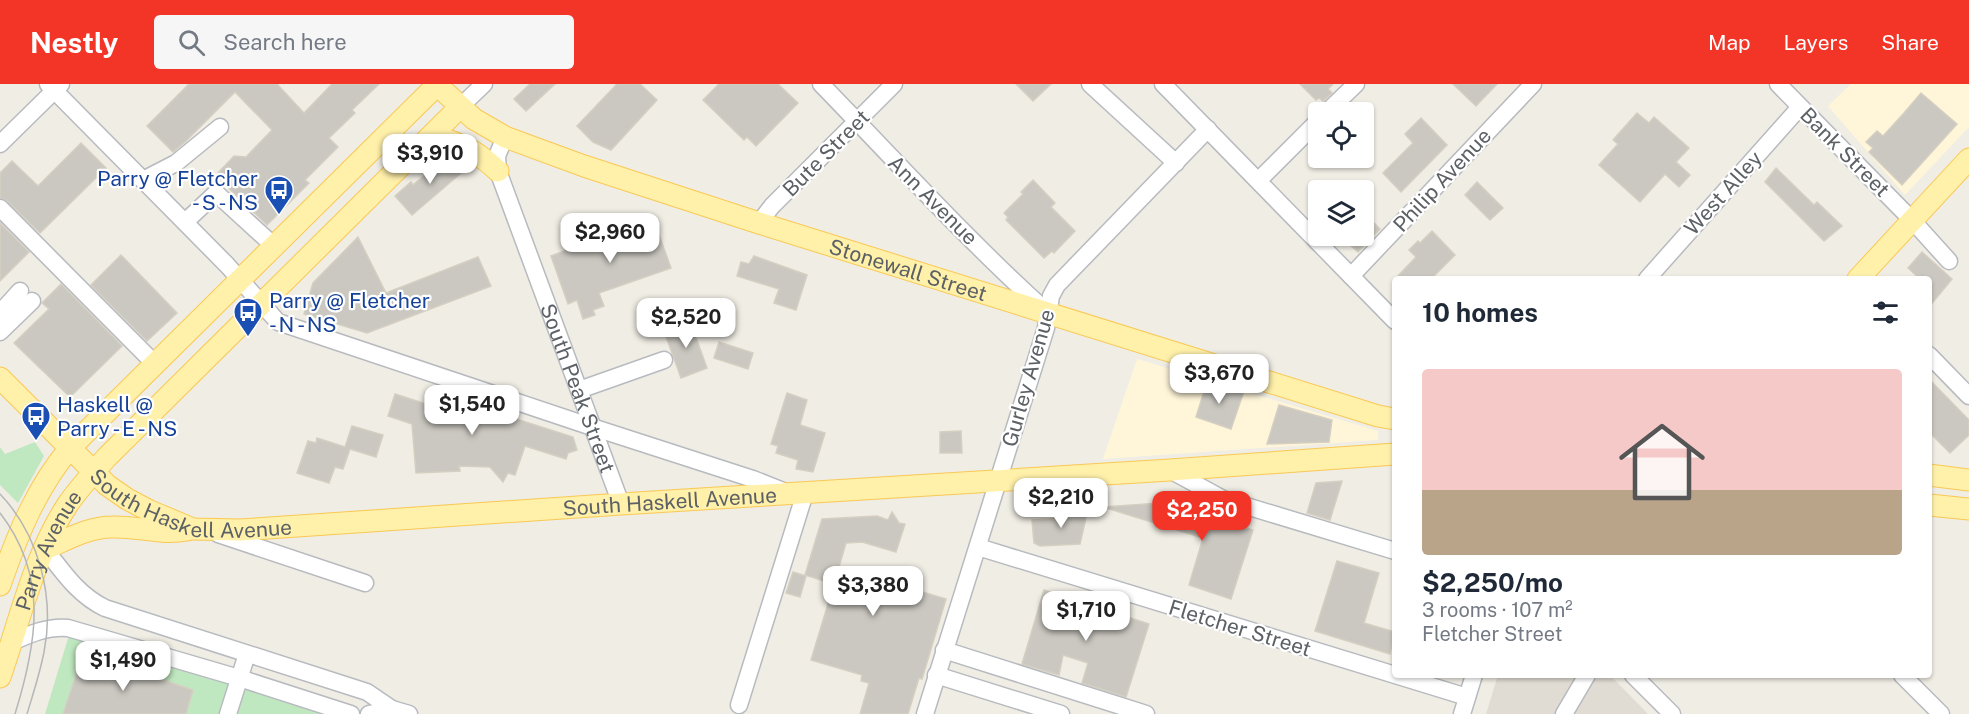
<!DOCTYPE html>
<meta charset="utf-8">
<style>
:root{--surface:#fff;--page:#f6f6f7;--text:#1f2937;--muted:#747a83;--accent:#f33527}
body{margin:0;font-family:"Public Sans",sans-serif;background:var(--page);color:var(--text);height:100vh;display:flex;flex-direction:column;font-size:22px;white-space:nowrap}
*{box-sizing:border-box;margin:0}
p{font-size:20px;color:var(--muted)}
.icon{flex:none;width:33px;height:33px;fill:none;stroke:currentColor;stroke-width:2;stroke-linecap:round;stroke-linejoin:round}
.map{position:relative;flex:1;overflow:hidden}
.side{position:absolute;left:1392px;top:192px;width:540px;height:402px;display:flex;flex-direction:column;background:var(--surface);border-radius:6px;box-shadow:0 2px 4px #0004}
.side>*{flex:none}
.tools{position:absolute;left:1308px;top:18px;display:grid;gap:12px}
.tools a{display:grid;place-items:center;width:66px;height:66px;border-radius:6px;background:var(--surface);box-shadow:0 2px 4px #0004;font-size:30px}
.price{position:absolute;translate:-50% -51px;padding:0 14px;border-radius:12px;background:#fff;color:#222;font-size:20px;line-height:39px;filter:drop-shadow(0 2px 3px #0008)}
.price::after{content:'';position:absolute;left:50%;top:36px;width:18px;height:14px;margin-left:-9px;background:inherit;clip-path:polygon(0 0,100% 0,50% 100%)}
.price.active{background:var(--accent);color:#fff}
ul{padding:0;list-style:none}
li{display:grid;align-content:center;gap:12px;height:318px;padding:0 30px}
li span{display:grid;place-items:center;height:186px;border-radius:6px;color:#555}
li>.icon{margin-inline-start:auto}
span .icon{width:108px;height:108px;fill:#fffc;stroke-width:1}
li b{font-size:26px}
h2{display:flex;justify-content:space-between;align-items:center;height:72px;padding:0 30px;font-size:26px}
header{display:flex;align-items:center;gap:36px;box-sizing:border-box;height:84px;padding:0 30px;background:var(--accent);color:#fff}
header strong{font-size:28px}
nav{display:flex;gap:33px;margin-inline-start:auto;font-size:21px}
.search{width:420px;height:54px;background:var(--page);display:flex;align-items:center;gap:15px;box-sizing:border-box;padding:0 21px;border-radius:6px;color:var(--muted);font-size:22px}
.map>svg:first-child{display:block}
</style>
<header>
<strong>Nestly</strong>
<div class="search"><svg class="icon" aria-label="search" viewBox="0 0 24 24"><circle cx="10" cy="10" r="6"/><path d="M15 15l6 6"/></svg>Search here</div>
<nav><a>Map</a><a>Layers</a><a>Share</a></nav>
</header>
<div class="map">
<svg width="1969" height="630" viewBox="0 0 1969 630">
<rect width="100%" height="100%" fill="#f0ede4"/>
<g fill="#fff6da">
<path d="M 1851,0 L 1969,0 L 1969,43 L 1905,111 L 1828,22 Z"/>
<path d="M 1137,275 L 1378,347 L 1378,356 L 1103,375 Z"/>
</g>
<path fill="#e0dcd3" d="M 1498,591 L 1610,591 L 1648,630 L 1486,630 Z"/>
<g fill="#c0e8c0">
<path d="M 35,358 L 44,372 L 18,419 L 0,401 L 0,363 L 5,370 Z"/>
<path d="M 69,551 L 344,630 L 45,630 Z"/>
</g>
<g fill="#cbc8c1" stroke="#d5cfc2" stroke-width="1.5">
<path d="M 189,0 L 277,0 L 304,29 L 332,0 L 379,0 L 352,26 L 355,29 L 329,54 L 338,63 L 305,96 L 309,99 L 267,141 L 222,98 L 224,95 L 218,89 L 234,72 L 246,73 L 272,46 L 235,8 L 186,57 L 173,68 L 147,42 Z"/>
<path d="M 530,0 L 555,0 L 526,27 L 514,15 Z"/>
<path d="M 617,0 L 640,0 L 657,16 L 611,66 L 593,58 L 577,42 Z"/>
<path d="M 719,0 L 778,0 L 798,19 L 756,62 L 747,53 L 744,56 L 703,16 Z"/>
<path d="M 1016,0 L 1051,0 L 1033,17 Z"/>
<path d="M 1300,0 L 1333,0 L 1328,5 L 1332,9 L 1323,17 L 1319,14 L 1316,16 Z"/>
<path d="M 1453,0 L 1497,0 L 1476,22 Z"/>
<path d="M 1921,9 L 1957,40 L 1902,101 L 1869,68 L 1873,64 L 1866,58 L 1877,47 L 1883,52 L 1904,29 Z"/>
<path d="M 1637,29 L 1649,39 L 1654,33 L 1689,64 L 1676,78 L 1690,91 L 1679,103 L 1665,90 L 1640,118 L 1599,81 L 1618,60 L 1613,56 Z"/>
<path d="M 1421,34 L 1447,61 L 1401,108 L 1383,89 L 1413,59 L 1405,50 Z"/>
<path d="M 81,59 L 106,84 L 40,149 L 7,117 L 0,114 L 0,89 L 12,77 L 38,102 Z"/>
<path d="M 448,76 L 460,76 L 467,84 L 412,131 L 395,112 L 411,98 L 413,101 L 432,85 Z"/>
<path d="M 1776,84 L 1814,121 L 1817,118 L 1842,142 L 1824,157 L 1765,98 Z"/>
<path d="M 1033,96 L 1055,119 L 1051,123 L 1075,147 L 1054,169 L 1052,167 L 1044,174 L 1006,136 L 1008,133 L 1004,129 L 1023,110 L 1021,108 Z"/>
<path d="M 1477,98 L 1503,124 L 1490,136 L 1465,111 Z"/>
<path d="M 1364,129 L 1380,145 L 1358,168 L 1340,152 L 1364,152 Z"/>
<path d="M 653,134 L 671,184 L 599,209 L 604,222 L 593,226 L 595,231 L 583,235 L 577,216 L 568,220 L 551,172 Z"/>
<path d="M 0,139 L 29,168 L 0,197 Z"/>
<path d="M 1432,147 L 1455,171 L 1431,195 L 1395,195 L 1416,173 L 1409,166 L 1418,157 L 1420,159 Z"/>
<path d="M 358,153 L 386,209 L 478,173 L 491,202 L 367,249 L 304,230 L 313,199 Z"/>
<path d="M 1922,168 L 1952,195 L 1929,223 L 1929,195 L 1920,195 L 1908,184 Z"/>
<path d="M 121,171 L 177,229 L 147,257 L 91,201 Z"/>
<path d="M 754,172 L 807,191 L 796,226 L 774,219 L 779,205 L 737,192 L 741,178 L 749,180 Z"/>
<path d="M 61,200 L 122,262 L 70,313 L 14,259 L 49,225 L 42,219 Z"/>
<path d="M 690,237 L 707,284 L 681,294 L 664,247 Z"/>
<path d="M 719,258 L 753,269 L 748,285 L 714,274 Z"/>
<path d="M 1929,295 L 1969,336 L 1969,351 L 1950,369 L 1929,348 Z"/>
<path d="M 1207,298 L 1243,310 L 1231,345 L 1196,333 Z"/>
<path d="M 432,308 L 573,353 L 577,366 L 568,369 L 566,375 L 525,362 L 515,391 L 508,389 L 503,398 L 490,383 L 459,382 L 460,387 L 416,389 L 412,340 L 388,332 L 395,310 L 429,321 Z"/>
<path d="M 787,309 L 807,316 L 800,341 L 825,349 L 813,388 L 796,385 L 798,376 L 776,369 L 778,362 L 771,360 Z"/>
<path d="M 1279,321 L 1332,336 L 1329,358 L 1267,360 Z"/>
<path d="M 352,342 L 383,351 L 376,373 L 350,365 L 343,385 L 335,383 L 329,399 L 297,389 L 308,357 L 316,359 L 317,354 L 345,363 Z"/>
<path d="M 961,347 L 962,369 L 940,369 L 940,348 Z"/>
<path d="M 1342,397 L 1330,436 L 1307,429 L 1316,399 Z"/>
<path d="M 1189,417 L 1205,421 L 1202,430 L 1253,446 L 1231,515 L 1189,501 L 1203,454 L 1103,423 Z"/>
<path d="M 1089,421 L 1080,460 L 1040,462 L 1034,459 L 1032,436 L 1063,434 L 1074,424 Z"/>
<path d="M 892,428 L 899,439 L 905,440 L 896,468 L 862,458 L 846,459 L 839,483 L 946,515 L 922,595 L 919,594 L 908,630 L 860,630 L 869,599 L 861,597 L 862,591 L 811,576 L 834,500 L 805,491 L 822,435 L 877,432 L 888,436 Z"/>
<path d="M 1337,477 L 1379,489 L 1364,539 L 1395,548 L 1390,570 L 1315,547 Z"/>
<path d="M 793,488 L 806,492 L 800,513 L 786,509 Z"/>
<path d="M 1044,506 L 1149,540 L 1126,613 L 1082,599 L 1088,579 L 1063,571 L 1059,591 L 1022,580 Z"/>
<path d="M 79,572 L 100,579 L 101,575 L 193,606 L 186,630 L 63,630 L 78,585 L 75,584 Z"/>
</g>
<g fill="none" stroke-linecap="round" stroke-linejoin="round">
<g stroke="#b7babf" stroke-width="19">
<g id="minor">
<path d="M 48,0 L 227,181 L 278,238 L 592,343 L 753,395 L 788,409"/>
<path d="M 821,0 C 895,76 967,156 1046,227"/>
<path d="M 1090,0 L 1176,79"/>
<path d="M 1163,0 L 1395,237"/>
<path d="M 1778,0 L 1912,136 L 1949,177"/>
<path d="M 460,23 L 484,0"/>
<path d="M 1327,28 L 1356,0"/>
<path id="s1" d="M 505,53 L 497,72 L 498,87 L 621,420"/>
<path d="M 0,60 L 61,0"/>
<path d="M 143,96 L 176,79 L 220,43"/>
<path d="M 1259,96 L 1318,37"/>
<path d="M 0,124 L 155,280"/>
<path d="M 185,138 L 216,109 L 274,162"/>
<path d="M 759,139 L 772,122 L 894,0"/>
<path d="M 1351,192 L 1533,0"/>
<path d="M 1647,195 L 1800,23"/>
<path d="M 0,229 L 20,207"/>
<path d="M 0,248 L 32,217"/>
<path d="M 1929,271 L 1969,312"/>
<path d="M 579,306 L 664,276"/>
<path d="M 1170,386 L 1223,415 L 1395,467"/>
<path d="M 218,450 L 365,499"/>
<path d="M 978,463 L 1467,613"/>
<path d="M 45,465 C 63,488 78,511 105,524 L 367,608 L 392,625 L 409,630"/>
<path d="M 12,558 C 30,550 48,542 68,544 L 239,594 L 351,630"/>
<path d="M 944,566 L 1146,630"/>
<path d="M 936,591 L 1061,630"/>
<path d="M 1633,591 L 1672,630"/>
<path d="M 1902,591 L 1941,630"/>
<path d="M 739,621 L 805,409"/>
<path d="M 228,630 L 247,570"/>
<path d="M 369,630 L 392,625"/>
<path d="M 925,630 L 1046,244 L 1051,212 L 1057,201 L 1208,45"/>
<path d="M 1462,630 L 1474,591"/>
<path d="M 1564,630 L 1587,591"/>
</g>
</g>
<g stroke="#f9c954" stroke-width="23">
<g id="major">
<path id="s2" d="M 436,0 L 474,35 L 505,53 L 584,82 L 759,139 L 1378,332 L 1395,335"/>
<path d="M 432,51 C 463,61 473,64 498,87"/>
<path d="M 1858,195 L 1969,75"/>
<path id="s3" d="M 0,294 L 107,401 L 127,415 L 150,427 L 193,445 L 240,446 L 621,420 L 1170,386 L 1395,370"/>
<path d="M 1929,391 L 1969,396"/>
<path d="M 1929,421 L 1969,425"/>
<path d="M 45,465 C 66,456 88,443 112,443 C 137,442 161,451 187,446"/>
<path d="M 0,501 C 17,452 36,404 70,364 L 437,1"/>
<path id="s4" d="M 0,593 C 20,536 34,471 68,420 C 79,404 93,389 106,374 L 460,23"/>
</g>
</g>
<use href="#minor" stroke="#fff" stroke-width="16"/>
<use href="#major" stroke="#fff0aa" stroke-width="21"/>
<g stroke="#b5b6b7" stroke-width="1.5">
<path d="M 0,410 C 39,451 55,513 44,568 C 40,589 33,610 27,630"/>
<path d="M 0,429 C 49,492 37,559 15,630"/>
</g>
</g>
<defs>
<g id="bus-pin" transform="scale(1.5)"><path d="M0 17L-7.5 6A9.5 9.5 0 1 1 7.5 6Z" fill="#1a4fb4" stroke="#fff"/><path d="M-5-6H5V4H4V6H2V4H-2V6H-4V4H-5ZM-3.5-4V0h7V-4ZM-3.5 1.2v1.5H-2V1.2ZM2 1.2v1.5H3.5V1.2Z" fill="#fff"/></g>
</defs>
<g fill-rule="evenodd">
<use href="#bus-pin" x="279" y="106"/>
<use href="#bus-pin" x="248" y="228"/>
<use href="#bus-pin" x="36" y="332"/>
</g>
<g text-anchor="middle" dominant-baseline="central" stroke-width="4.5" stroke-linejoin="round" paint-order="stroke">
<g font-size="21" fill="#5c6166" stroke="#fff">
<text transform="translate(1845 68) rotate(45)">Bank Street</text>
<text transform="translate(826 69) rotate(-45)">Bute Street</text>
<text transform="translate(1442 96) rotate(-47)">Philip Avenue</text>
<text transform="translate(1723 109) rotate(-48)">West Alley</text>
<text transform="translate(933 116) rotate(45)">Ann Avenue</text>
<text stroke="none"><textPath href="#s2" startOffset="512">Stonewall Street</textPath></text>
<text transform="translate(1028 294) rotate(-74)">Gurley Avenue</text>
<text stroke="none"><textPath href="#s1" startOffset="267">South Peak Street</textPath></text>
<text stroke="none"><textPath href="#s3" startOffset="240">South Haskell Avenue</textPath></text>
<text stroke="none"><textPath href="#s3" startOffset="726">South Haskell Avenue</textPath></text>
<text stroke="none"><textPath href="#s4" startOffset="136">Parry Avenue</textPath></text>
<text transform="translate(1240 544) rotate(17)">Fletcher Street</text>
</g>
<g font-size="21" fill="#164399" stroke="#fff" text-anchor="start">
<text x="258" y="94" text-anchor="end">Parry @ Fletcher<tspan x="258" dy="24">- S - NS</tspan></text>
<text x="269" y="216">Parry @ Fletcher<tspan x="269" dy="24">- N - NS</tspan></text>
<text x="57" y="320">Haskell @<tspan x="57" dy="24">Parry - E - NS</tspan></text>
</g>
</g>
</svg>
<div class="tools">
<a><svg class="icon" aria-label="locate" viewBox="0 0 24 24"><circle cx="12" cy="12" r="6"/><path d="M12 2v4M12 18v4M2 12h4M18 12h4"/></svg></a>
<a><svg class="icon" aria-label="layers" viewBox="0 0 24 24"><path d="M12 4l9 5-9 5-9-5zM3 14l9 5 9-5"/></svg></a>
</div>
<b class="price" style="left:430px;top:101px">$3,910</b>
<b class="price" style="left:610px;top:180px">$2,960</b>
<b class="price" style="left:686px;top:265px">$2,520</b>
<b class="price" style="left:1219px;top:321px">$3,670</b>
<b class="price" style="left:472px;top:352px">$1,540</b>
<b class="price" style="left:1061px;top:445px">$2,210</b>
<b class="price active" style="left:1202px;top:458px">$2,250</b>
<b class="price" style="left:873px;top:533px">$3,380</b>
<b class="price" style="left:1086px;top:558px">$1,710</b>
<b class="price" style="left:123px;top:608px">$1,490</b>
<section class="side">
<h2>10 homes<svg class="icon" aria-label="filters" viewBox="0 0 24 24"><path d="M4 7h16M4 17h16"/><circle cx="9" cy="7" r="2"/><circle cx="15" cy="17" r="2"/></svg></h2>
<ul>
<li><span style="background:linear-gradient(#f6c9c9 65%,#b9a48a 0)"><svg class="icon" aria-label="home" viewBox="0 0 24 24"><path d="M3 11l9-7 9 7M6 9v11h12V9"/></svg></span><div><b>$2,250/mo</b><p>3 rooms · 107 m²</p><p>Fletcher Street</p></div></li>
</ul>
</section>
</div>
